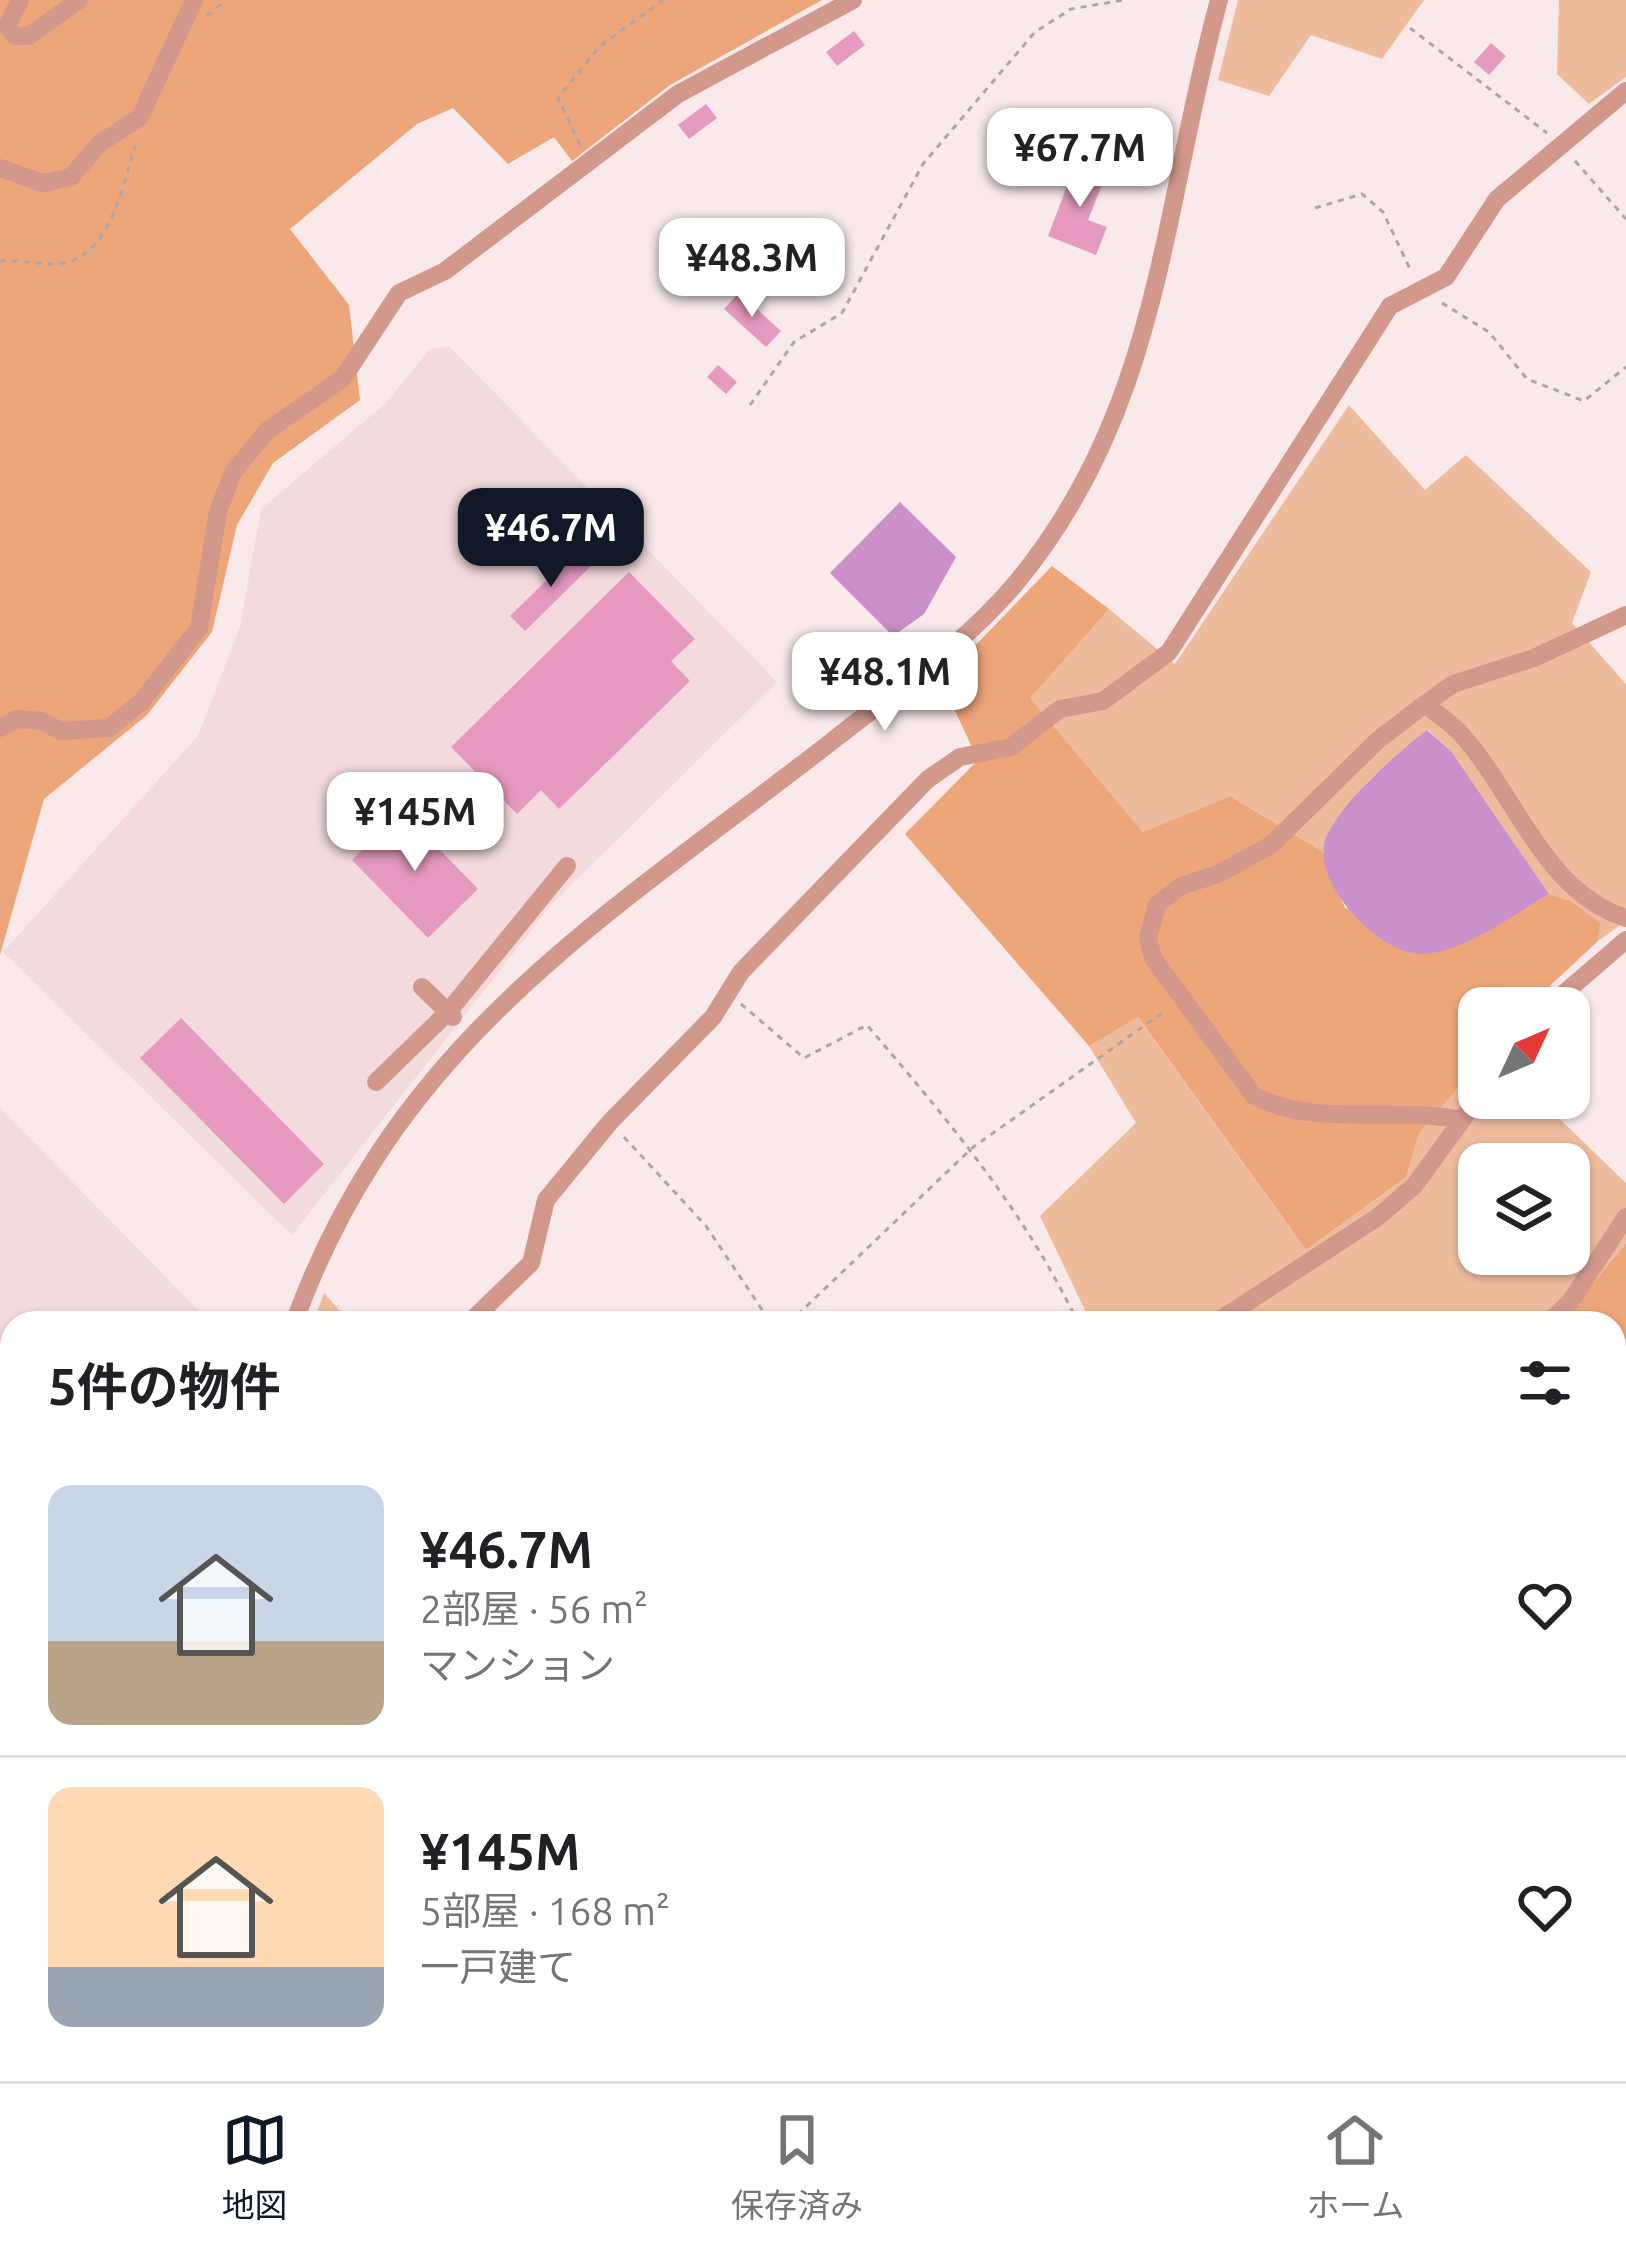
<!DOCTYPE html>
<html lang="ja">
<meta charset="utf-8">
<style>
:root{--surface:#fff;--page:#f6f6f6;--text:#202124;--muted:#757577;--line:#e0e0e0;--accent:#111827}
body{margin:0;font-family:Ubuntu,"Noto Sans JP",sans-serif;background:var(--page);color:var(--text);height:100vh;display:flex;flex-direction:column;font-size:45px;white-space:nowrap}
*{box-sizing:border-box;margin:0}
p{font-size:39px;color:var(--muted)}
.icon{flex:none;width:66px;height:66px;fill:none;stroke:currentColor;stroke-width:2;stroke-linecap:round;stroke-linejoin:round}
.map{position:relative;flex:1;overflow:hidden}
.panel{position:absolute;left:0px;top:1311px;width:1626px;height:771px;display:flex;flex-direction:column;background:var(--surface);border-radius:36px 36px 0 0;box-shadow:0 3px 9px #0004}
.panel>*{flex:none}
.needle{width:78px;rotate:46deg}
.fabs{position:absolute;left:1458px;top:987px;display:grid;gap:24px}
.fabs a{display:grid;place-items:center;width:132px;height:132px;border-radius:24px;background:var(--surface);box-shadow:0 3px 9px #0004;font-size:60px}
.price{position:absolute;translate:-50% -102px;padding:0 27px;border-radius:24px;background:#fff;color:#222;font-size:39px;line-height:78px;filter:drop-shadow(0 3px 6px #0008)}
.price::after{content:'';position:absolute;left:50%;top:72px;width:36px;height:27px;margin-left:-18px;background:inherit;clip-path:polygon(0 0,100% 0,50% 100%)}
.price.selected{background:var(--accent);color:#fff}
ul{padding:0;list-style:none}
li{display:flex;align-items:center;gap:36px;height:300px;padding:0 48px}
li+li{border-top:3px solid var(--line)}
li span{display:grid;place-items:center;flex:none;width:336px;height:240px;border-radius:24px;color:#555}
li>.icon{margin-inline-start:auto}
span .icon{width:144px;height:144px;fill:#fffc;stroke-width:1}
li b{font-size:51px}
h2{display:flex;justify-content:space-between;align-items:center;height:144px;padding:0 48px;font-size:51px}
.menu{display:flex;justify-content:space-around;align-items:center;height:168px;border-top:3px solid var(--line);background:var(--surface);font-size:33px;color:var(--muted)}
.menu a{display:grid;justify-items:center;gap:6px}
.menu .selected{color:var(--accent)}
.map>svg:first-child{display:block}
</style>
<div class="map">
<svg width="1626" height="2081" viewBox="0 0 1626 2081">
<rect width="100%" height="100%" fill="#f9e9ea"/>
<g fill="#f3dadd">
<path d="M 449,346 L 777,682 L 552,904 L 292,1235 L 3,952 L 198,736 L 240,627 L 261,509 L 386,403 L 430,349 Z"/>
<path d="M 0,1108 L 201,1313 L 199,1323 L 12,1323 L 12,1768 L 0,1776 Z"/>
</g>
<g fill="#eebc9d" fill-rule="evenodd">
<path d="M 1238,0 L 1424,0 L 1382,59 L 1311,35 L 1269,96 L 1218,80 Z"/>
<path d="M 1559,0 L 1626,0 L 1626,77 L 1589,104 L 1557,74 Z"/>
<path d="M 1349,405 L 1425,490 L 1466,455 L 1591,572 L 1572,623 L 1626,684 L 1626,921 L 1598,941 L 1599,923 L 1571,901 L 1549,894 L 1451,751 L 1428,730 C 1390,759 1336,804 1323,852 L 1230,796 L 1143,832 L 1029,697 L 1109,609 L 1175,664 Z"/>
<path d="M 1137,1016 L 1306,1250 L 1406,1177 L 1419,1134 L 1479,1063 L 1479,1098 L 1538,1098 L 1626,1183 L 1626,1243 L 1561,1323 L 1091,1323 L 1040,1216 L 1136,1123 L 1089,1046 ZM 1479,1164 L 1569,1164 L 1569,1254 L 1479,1254 Z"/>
<path d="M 324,1293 L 351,1323 L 313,1323 Z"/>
</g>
<g fill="#eda679">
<path d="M 0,0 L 822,0 L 670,85 L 572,161 L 554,137 L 508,164 L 453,108 L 417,124 L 290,229 L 349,305 L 360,400 L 273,463 L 237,525 L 212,632 L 147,715 L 44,799 L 0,955 Z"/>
<path d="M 1052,566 L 1109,609 L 1030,698 L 1143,832 L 1230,796 L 1323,852 L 1345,908 L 1469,941 L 1549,894 L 1571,901 L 1600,923 L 1598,941 L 1526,1008 L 1479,1008 L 1479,1063 L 1419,1134 L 1406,1177 L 1306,1250 L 1138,1017 L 1089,1046 L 905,834 L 978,760 L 941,681 Z"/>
<path d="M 1626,1243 L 1626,2081 L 0,2081 L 0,1972 L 12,1963 L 12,2070 L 1614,2070 L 1614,1323 L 1561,1323 Z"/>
</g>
<g fill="#ca90c9">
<path d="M 900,502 L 956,557 L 924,614 L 893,636 L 830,573 Z"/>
<path d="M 1427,730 L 1451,751 L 1549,894 C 1512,915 1468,951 1423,954 C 1380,956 1309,881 1326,838 C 1342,801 1396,754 1427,730 Z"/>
</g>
<g fill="#e69ac0">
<path d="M 854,31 L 865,45 L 837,66 L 826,52 Z"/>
<path d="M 1491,43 L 1506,56 L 1489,75 L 1474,62 Z"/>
<path d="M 706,104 L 717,118 L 689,139 L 678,125 Z"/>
<path d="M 1077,160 L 1107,172 L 1088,220 L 1107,227 L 1096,255 L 1048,236 Z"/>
<path d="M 739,293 L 781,331 L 766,347 L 724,309 Z"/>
<path d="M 718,365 L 737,382 L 726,394 L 707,377 Z"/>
<path d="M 577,550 L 592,565 L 525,631 L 510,616 Z"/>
<path d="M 629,572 L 695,639 L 671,661 L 690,681 L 559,809 L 541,790 L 517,814 L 451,747 Z"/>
<path d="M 402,811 L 478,889 L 428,938 L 352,860 Z"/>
<path d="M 181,1018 L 324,1164 L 284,1204 L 140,1058 Z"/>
</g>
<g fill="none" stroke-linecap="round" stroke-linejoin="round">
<g stroke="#b1a4a5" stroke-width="3" stroke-dasharray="6 6" stroke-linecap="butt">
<path d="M 207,16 L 226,0"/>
<path d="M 1410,28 L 1547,133"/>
<path d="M 580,145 L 558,98 L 600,46 L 663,0"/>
<path d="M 1575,161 L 1626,219"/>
<path d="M 1315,208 L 1362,194 L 1383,212 L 1411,271"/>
<path d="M 0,261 C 19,259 37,265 56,264 C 109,262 123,185 135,146"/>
<path d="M 1442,303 L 1489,332 L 1527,379 L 1584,401 L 1626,367"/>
<path d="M 750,405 L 794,342 L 842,313 L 923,164 L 1035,32 L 1071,9 L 1124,0"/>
<path d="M 741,1004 L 804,1058 L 867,1025 C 947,1119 1025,1211 1078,1323"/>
<path d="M 624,1137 L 706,1226 L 771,1323"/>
<path d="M 789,1323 L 972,1148 L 1165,1011"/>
<path d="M 407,2081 L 411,2070"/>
</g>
<g stroke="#d3988c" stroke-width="18">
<path d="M 20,0 L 7,26 L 15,36 L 29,36 L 79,0"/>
<path d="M 0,168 L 43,183 L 71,177 L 99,144 L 140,117 L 194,0"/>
<path d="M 1425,704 C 1437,714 1451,723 1461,734 C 1515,793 1544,892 1626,918"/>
<path d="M 0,728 L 17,719 L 41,721 L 61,731 L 109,728 L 141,702 L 199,628 L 218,512 L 233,472 L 267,431 L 343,378 L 399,293 L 445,271 L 678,94 L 853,0"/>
<path d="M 422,987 L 453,1017"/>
<path d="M 1547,1008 L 1626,940"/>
<path d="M 376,1082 L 448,1012 L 567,866"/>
<path d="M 1462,1120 C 1395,1106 1316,1128 1254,1096 L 1153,958 L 1148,938 L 1157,905 L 1181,886 L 1218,874 L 1271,845 L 1378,740 L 1425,704 L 1453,684 L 1534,658 L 1626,615"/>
<path d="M 294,1323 C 396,1040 606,917 831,742 C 894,692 964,645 1016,583 C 1161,408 1162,207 1219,0"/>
<path d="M 469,1323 L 531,1263 L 546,1200 L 610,1122 L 713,1017 L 741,972 L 928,779 L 960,757 L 1011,747 L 1060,709 L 1103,701 L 1169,652 L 1390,306 L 1446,277 L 1497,199 L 1626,91"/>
<path d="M 1215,1323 L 1378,1217 L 1414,1186 L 1479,1097"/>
<path d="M 1548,1323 L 1570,1302 L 1626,1217"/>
<path d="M 0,1549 L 12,1562"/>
<path d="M 0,1715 L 12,1717"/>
<path d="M 0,1824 L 12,1818"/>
<path d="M 154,2070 L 155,2081"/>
</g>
</g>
</svg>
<div class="fabs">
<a><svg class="needle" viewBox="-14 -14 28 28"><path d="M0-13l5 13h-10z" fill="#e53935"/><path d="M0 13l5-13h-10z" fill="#757577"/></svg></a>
<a><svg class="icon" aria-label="layers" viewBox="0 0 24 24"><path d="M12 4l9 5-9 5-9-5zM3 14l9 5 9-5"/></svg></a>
</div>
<b class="price" style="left:1080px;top:210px">¥67.7M</b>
<b class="price" style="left:752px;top:320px">¥48.3M</b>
<b class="price selected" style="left:551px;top:590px">¥46.7M</b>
<b class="price" style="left:885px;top:734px">¥48.1M</b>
<b class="price" style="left:415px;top:874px">¥145M</b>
<section class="panel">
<h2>5件の物件<svg class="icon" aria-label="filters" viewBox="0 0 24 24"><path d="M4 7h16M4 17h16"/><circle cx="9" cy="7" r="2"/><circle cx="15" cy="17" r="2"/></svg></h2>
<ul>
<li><span style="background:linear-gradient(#c9d6e8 65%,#b9a48a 0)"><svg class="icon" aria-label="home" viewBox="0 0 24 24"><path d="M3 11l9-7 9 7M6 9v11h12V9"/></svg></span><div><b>¥46.7M</b><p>2部屋 · 56 m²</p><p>マンション</p></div><svg class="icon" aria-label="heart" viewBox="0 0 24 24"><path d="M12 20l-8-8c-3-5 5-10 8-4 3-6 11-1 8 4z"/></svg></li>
<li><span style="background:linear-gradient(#ffd9b3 75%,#9aa5b1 0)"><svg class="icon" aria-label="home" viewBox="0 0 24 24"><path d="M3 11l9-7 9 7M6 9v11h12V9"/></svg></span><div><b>¥145M</b><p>5部屋 · 168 m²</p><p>一戸建て</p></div><svg class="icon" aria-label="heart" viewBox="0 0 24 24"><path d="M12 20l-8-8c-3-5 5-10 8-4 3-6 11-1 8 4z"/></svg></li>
</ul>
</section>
</div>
<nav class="menu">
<a class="selected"><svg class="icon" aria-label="map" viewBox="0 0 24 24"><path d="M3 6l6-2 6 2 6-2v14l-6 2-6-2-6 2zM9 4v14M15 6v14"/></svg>地図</a>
<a><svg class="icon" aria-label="saved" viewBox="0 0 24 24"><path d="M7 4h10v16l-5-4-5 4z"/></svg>保存済み</a>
<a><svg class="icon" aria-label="home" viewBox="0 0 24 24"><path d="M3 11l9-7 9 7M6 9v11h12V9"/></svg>ホーム</a>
</nav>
